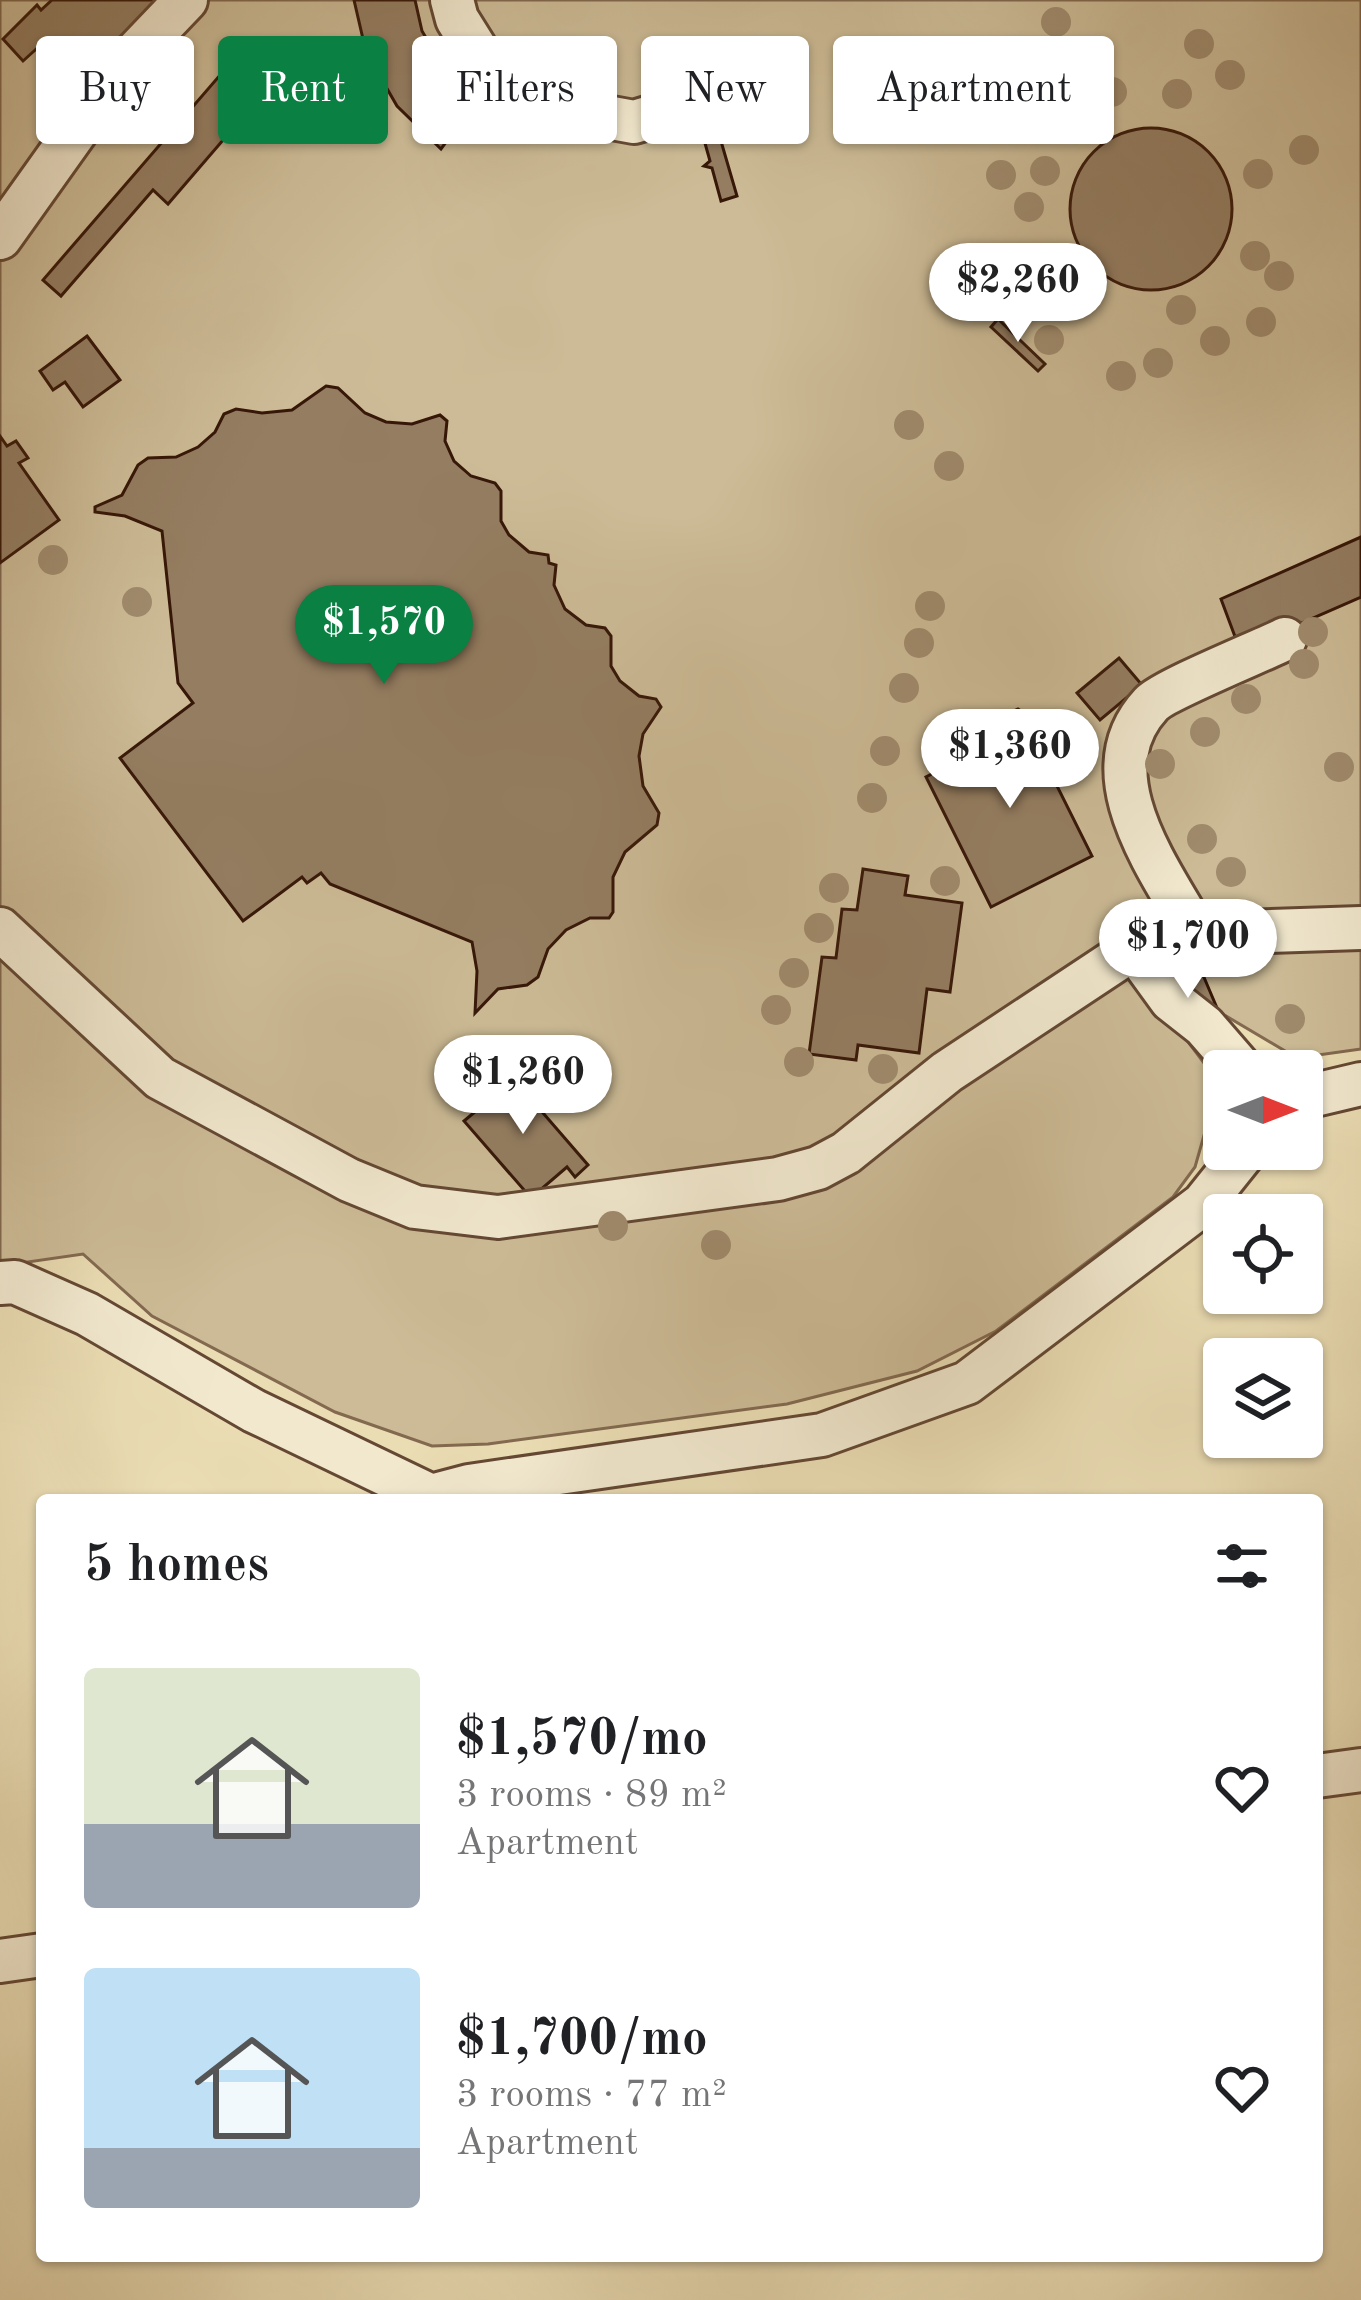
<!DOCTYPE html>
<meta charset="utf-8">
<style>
:root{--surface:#fff;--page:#f6f6f6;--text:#202124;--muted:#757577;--accent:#0b8043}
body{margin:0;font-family:"Old Standard TT",serif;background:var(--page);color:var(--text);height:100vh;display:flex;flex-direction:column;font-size:45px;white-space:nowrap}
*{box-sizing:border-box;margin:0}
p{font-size:39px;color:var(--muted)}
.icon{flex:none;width:66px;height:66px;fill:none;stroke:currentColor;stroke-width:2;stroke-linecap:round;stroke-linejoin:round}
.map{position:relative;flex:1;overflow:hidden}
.side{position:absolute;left:36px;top:1494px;width:1287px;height:768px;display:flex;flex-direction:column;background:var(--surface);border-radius:12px;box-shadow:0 3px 9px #0004}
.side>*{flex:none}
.top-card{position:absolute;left:36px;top:36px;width:1290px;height:108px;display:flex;gap:24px}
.needle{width:78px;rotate:90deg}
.buttons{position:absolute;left:1203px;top:1050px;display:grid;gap:24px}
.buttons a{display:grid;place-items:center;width:120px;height:120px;border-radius:12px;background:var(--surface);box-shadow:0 3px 9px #0004;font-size:60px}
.price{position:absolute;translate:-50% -102px;padding:0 27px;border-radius:42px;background:#fff;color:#222;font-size:39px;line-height:78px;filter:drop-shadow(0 3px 6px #0008)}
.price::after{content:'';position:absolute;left:50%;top:72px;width:36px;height:27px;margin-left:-18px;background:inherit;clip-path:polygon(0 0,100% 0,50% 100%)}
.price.selected{background:var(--accent);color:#fff}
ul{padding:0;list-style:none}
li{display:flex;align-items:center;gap:36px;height:300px;padding:0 48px}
li span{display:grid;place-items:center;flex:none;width:336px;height:240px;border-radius:12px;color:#555}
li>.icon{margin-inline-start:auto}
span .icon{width:144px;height:144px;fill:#fffc;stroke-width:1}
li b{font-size:51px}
h2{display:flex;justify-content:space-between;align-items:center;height:144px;padding:0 48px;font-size:51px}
.tag{padding:0 42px;border-radius:12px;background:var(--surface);box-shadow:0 3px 9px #0004;font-size:42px;line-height:108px}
.tag.selected{background:var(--accent);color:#fff}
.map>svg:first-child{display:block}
</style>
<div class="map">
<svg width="1361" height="2300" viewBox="0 0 1361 2300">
<rect width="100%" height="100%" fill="#eadcb3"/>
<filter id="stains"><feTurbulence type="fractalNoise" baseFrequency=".00167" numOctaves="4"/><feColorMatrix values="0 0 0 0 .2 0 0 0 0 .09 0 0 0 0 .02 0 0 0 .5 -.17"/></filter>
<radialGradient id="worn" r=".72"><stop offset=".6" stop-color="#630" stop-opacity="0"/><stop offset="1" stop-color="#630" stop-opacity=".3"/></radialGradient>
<path fill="#ccbb96" stroke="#82694f" stroke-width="3" d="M 0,0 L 1361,0 L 1361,1049 L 1297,1058 L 1226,1016 L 1183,1035 L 1219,1083 L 1195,1167 L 1173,1197 L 996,1331 L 917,1371 L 787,1404 L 488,1444 L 432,1446 L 335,1412 L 152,1316 L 83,1254 L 0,1266 Z"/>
<g fill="#947d61" stroke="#371708" stroke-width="3">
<path d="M 52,0 L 166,0 L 79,80 L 44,42 L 23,61 L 3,39 L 37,5 L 41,10 Z"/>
<path d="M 354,0 L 415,0 L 422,31 L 445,70 L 477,100 L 441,149 L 397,106 L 366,52 Z"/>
<path d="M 227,67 L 261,96 L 168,204 L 153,190 L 61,296 L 43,280 Z"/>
<path d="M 716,124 L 737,196 L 721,201 L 712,168 L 704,166 L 710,161 L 701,129 Z"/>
<circle cx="1151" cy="209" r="81"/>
<path d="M 998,319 L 1045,364 L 1038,371 L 991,327 Z"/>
<path d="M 87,336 L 120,380 L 83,407 L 65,382 L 53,390 L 40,371 Z"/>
<path d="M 326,386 L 338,388 L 365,413 L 386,422 L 412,424 L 440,415 L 447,421 L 445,441 L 454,461 L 471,476 L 495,483 L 501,491 L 501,521 L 509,535 L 529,552 L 548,555 L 549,563 L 556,565 L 554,585 L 565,609 L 586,625 L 605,628 L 611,636 L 611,666 L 620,681 L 639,696 L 656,699 L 661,707 L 643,734 L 639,756 L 643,786 L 659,813 L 657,825 L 625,852 L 613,877 L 613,912 L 609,918 L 590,918 L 566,930 L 548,949 L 538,977 L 527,985 L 498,989 L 475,1013 L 477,971 L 472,942 L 330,884 L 321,873 L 307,883 L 302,877 L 243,921 L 120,758 L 193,703 L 178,683 L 162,531 L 125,516 L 95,512 L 95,507 L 122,495 L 138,465 L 148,458 L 176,457 L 198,447 L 215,432 L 224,414 L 236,409 L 262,413 L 292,410 Z"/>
<path d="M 0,436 L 7,446 L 16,441 L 28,458 L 19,463 L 59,520 L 0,563 Z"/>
<path d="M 1361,537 L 1361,597 L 1240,650 L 1221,599 Z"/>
<path d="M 1119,658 L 1142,685 L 1100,720 L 1077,693 Z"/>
<path d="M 1018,709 L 1033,719 L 1057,766 L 1049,770 L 1092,856 L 991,907 L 926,777 L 998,740 L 990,723 Z"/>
<path d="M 863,869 L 908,876 L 905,895 L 962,903 L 950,992 L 927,989 L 919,1053 L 858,1045 L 856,1060 L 809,1054 L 822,957 L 836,958 L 842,909 L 857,910 Z"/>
<path d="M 1203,975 L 1217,1008 L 1174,1028 L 1159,994 Z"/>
<path d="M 505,1069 L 588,1165 L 575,1177 L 567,1167 L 531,1198 L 464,1121 L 501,1090 L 492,1080 Z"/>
</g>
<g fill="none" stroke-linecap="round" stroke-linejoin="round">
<g stroke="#644833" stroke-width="48">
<g id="minor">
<path d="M 452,0 L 457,19 L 492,75 L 540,105 L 634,122 L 717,97"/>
<path d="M 0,238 L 121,68 L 186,0"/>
<path d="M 0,929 L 160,1078 L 349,1180 L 415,1207 L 498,1217 L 778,1179 L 818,1168 L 846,1153 L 947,1072 L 1154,935 L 1361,928"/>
<path d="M 1196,934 C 1161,871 1086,774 1151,704 C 1164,690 1261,651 1285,639"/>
<path d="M 1134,949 L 1171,1000 L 1204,1026 L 1243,1071"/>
<path d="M 1302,1098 L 1361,1084"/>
<path d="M 0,1283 L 15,1282 L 87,1314 L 254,1411 L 431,1496 L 469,1486 L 822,1435 L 967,1383 L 1203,1204 L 1247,1149"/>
<path d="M 1317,1776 L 1361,1770"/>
<path d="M 0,1961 L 42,1955"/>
</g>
</g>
<use href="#minor" stroke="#f1e8ce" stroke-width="42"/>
</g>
<g fill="#a08b6d">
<circle cx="1056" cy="22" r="15"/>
<circle cx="1199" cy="44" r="15"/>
<circle cx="1042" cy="60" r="15"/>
<circle cx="1230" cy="75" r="15"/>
<circle cx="1112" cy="92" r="15"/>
<circle cx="1177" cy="94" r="15"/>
<circle cx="1030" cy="101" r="15"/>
<circle cx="1304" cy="150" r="15"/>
<circle cx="1045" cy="171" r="15"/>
<circle cx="1258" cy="174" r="15"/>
<circle cx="1001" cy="175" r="15"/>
<circle cx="1029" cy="207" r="15"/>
<circle cx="1255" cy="256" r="15"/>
<circle cx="1279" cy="276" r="15"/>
<circle cx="1061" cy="289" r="15"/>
<circle cx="1012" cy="294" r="15"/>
<circle cx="1181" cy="310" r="15"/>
<circle cx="1261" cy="322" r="15"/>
<circle cx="1049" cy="340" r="15"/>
<circle cx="1215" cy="341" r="15"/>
<circle cx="1158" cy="363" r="15"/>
<circle cx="1121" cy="376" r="15"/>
<circle cx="909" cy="425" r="15"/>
<circle cx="949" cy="466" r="15"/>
<circle cx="53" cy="560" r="15"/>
<circle cx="137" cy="602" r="15"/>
<circle cx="930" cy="606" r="15"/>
<circle cx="1313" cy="632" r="15"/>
<circle cx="919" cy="643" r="15"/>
<circle cx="1304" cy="664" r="15"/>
<circle cx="904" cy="688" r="15"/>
<circle cx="1246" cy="699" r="15"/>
<circle cx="1205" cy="732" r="15"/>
<circle cx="885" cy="751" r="15"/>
<circle cx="1160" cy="764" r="15"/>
<circle cx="1339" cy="767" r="15"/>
<circle cx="872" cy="798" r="15"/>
<circle cx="1202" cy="839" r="15"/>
<circle cx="1231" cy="872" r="15"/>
<circle cx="945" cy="881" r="15"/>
<circle cx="834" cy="888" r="15"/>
<circle cx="819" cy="928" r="15"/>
<circle cx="794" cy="973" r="15"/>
<circle cx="776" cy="1010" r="15"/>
<circle cx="1290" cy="1019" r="15"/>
<circle cx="799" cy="1062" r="15"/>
<circle cx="883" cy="1069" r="15"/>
<circle cx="613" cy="1226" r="15"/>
<circle cx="716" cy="1245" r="15"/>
</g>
<rect width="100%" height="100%" filter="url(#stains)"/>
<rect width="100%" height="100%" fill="url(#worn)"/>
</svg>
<div class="buttons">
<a><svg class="needle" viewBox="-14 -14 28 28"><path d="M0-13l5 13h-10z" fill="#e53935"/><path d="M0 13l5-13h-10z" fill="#757577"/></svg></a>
<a><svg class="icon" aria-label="locate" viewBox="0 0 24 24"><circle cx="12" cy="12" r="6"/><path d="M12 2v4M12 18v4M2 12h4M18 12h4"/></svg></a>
<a><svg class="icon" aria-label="layers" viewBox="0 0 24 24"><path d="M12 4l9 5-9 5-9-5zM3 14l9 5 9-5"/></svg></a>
</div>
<b class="price" style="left:1018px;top:345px">$2,260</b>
<b class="price selected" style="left:384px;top:687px">$1,570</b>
<b class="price" style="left:1010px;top:811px">$1,360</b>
<b class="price" style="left:1188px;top:1001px">$1,700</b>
<b class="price" style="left:523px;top:1137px">$1,260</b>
<div class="top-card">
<a class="tag">Buy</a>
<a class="tag selected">Rent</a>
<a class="tag">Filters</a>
<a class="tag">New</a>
<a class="tag">Apartment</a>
</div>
<section class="side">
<h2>5 homes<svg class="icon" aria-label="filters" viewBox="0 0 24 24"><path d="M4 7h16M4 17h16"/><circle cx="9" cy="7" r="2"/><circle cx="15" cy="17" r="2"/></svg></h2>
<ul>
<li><span style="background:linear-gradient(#dfe7d0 65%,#9aa5b1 0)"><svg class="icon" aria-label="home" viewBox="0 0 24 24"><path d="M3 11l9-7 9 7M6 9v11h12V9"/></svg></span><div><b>$1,570/mo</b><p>3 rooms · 89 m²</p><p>Apartment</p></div><svg class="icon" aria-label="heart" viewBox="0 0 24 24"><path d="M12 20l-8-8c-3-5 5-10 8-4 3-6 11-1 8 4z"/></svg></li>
<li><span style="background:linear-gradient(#bfe0f5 75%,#9aa5b1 0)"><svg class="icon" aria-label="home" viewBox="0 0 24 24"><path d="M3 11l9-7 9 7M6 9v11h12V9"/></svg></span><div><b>$1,700/mo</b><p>3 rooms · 77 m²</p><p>Apartment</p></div><svg class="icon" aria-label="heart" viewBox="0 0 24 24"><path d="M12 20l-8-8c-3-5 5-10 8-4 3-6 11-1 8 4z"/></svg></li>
</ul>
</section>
</div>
